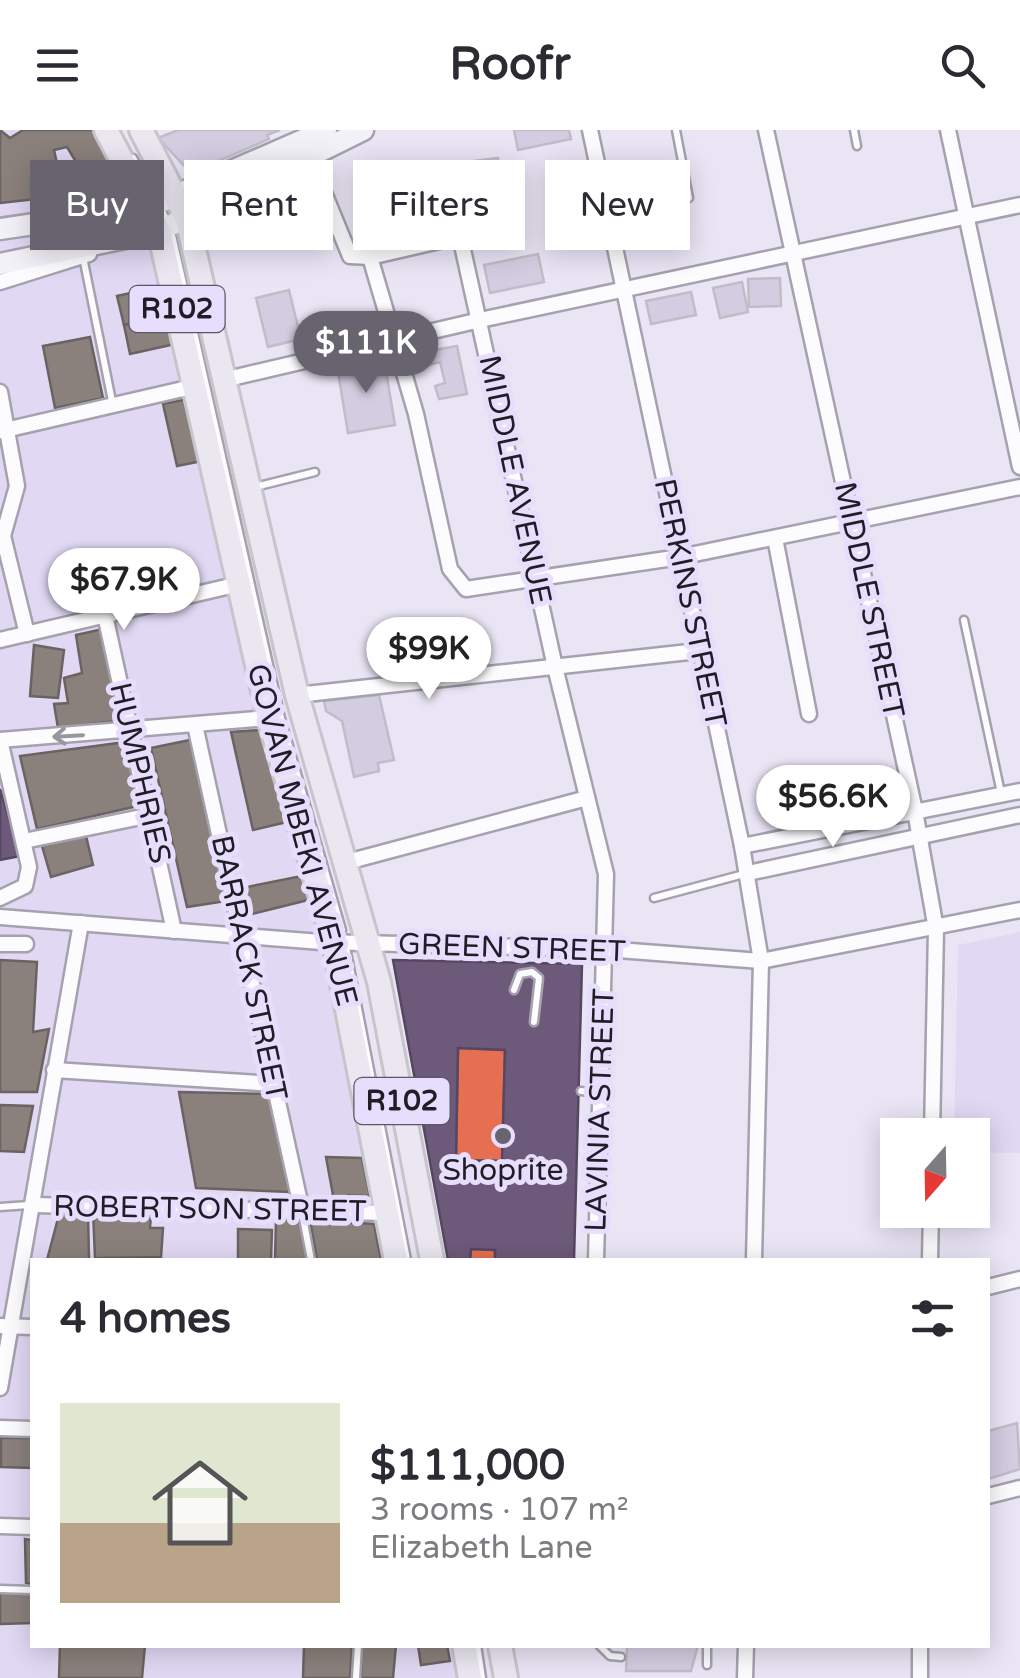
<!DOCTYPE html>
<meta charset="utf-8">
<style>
:root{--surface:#fff;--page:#f7f7f7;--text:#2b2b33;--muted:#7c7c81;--accent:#67636f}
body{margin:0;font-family:"Varela Round",sans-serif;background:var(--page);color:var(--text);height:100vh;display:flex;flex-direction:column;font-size:38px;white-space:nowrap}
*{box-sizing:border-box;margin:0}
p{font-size:32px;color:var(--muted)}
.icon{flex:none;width:55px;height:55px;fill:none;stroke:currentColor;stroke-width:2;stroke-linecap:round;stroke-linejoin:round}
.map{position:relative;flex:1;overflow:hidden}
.panel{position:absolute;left:30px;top:1128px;width:960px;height:390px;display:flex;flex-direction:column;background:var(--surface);border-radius:0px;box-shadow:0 5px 25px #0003}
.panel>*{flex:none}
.hud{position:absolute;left:30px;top:30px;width:960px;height:90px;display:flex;gap:20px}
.needle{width:65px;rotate:200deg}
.fabs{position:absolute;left:880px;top:988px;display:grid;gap:20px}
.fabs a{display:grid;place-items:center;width:110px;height:110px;border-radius:0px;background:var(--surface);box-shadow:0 5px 25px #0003;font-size:50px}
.price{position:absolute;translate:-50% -85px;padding:0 22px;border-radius:35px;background:#fff;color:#222;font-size:32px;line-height:65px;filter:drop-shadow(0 2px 5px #0008)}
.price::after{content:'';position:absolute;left:50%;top:60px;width:30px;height:22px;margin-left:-15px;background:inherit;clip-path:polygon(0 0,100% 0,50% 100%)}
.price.on{background:var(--accent);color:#fff}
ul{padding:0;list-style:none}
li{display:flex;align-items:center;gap:30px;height:250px;padding:0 30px}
li span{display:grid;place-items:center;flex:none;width:280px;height:200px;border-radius:0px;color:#555}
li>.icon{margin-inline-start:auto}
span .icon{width:120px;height:120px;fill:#fffc;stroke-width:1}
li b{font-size:42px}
h2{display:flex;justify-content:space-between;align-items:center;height:120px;padding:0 30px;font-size:42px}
.chip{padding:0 35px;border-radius:0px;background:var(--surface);box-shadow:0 5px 25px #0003;font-size:35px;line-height:90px}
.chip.on{background:var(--accent);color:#fff}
header{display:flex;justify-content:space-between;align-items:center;height:130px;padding:0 30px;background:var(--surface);font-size:45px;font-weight:800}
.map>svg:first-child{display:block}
</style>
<header><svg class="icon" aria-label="menu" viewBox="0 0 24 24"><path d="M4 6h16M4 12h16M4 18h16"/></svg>Roofr<svg class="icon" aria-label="search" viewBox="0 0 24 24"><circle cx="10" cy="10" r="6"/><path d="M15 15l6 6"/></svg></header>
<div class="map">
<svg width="1020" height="1548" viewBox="0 0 1020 1548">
<rect width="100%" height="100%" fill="#eae5f5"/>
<g fill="#e1d9f4">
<path d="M 0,0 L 99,0 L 130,63 L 156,141 L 317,801 L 387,1130 L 32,1130 L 32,1515 L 455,1515 L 460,1548 L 0,1548 Z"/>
<path d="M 1020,802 L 1020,1023 L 973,1022 L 972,1005 L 954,1005 L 958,815 Z"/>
</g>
<g fill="#e76f51" stroke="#ab5644" stroke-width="2.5">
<path d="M 458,918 L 505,920 L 502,1031 L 456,1030 Z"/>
<path d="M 471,1119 L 495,1120 L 495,1130 L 470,1130 Z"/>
</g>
<g fill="#6d597a" stroke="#564761" stroke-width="2.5" fill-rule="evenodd">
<path d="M 0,659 L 20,726 L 0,730 Z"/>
<path d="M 393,830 L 582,834 L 574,1130 L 495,1130 L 495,1120 L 471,1119 L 470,1130 L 448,1130 ZM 458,918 L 505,920 L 502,1031 L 456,1030 Z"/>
</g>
<g fill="#8a817c" stroke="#6a6362" stroke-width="2.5" fill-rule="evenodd">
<path d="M 0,0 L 10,8 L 23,0 L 94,0 L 120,44 L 117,60 L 0,73 ZM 67,17 L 84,45 L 60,47 L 54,20 Z"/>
<path d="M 162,156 L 168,185 L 124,195 L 117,166 Z"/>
<path d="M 168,185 L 175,214 L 130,224 L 124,195 Z"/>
<path d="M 90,207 L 103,268 L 55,278 L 43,216 Z"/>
<path d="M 188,269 L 202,331 L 177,336 L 163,274 Z"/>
<path d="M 103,499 L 124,590 L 58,598 L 54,574 L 68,573 L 64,548 L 82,543 L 76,505 Z"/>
<path d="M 34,515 L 64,520 L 58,568 L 30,566 Z"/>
<path d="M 260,600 L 287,692 L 253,700 L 231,602 Z"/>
<path d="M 190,610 L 226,771 L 187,777 L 151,618 Z"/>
<path d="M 126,612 L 142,675 L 37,699 L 20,626 Z"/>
<path d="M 86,706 L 93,735 L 51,747 L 42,716 Z"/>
<path d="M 302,746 L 308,770 L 248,785 L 242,758 Z"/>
<path d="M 0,830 L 37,832 L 33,902 L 49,899 L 37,962 L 0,962 Z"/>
<path d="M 179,962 L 273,964 L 289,1062 L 196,1058 Z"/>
<path d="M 0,975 L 33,976 L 24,1022 L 0,1021 Z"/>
<path d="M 326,1027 L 362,1028 L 370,1066 L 333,1065 Z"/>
<path d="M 88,1080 L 89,1130 L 47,1130 L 60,1081 Z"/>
<path d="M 93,1081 L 151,1085 L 150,1098 L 163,1098 L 161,1127 L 95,1128 Z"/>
<path d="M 276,1089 L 304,1090 L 310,1130 L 275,1130 Z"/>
<path d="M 310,1090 L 374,1094 L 381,1130 L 317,1130 Z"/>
<path d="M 238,1099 L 272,1100 L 271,1130 L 238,1130 Z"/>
<path d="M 1,1308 L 32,1308 L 32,1338 L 1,1337 Z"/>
<path d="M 25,1409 L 32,1410 L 32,1454 L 26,1453 Z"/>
<path d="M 0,1463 L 32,1463 L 32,1493 L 0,1494 Z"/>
<path d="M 60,1515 L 145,1515 L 142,1548 L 59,1548 Z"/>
<path d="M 304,1515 L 352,1515 L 350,1548 L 303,1548 Z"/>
<path d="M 362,1515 L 396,1515 L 393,1548 L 361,1548 Z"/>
<path d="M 418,1515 L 447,1515 L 450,1531 L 421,1535 Z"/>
</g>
<g fill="#d3cde1" stroke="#c0bcc8" stroke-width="2.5">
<path d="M 178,0 L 280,0 L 267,5 L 269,9 L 191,43 L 158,8 Z"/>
<path d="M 514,0 L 569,0 L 571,9 L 518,20 Z"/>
<path d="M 498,28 L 501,50 L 508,49 L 512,74 L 473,79 L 466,32 Z"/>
<path d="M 538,124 L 544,152 L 490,163 L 484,135 Z"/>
<path d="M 780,148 L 781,176 L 749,177 L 748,149 Z"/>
<path d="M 742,152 L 748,182 L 720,188 L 713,158 Z"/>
<path d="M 289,160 L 301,209 L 268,217 L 256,168 Z"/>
<path d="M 691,162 L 696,185 L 651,194 L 646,171 Z"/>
<path d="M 457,216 L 467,264 L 439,269 L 435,256 L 445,253 L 440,232 L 421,237 L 418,223 Z"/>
<path d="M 384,229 L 395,295 L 348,303 L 337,236 Z"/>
<path d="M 379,565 L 394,630 L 378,633 L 379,641 L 354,647 L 342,591 L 326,581 L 324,571 Z"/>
<path d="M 1017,1293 L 1020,1339 L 988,1349 L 988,1301 Z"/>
<path d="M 698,1515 L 691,1541 L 626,1541 L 627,1517 L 605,1516 Z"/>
</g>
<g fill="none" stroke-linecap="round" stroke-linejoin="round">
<g stroke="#a5a1ae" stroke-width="11">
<g id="lane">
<path d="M 676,0 L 689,68"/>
<path d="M 854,0 L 857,16"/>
<path d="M 133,28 L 170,96 L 281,588 L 342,800"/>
<path d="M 83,127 L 113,276"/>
<path d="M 255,357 L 315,342"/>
<path d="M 964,490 L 1001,663"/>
<path d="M 654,768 L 744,744"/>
<path d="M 346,817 L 407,1130"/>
<path d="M 514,860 L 520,844 L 532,842 L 539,848 L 534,892"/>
<path d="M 581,961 L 598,963"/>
<path d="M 0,1077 L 29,1075"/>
<path d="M 302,1082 L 311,1130"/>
<path d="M 0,1459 L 32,1460"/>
<path d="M 477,1515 L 482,1548"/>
<path d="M 599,1515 L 610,1526 L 621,1527"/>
<path d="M 707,1535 L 707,1515"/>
<path d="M 356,1548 L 358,1515"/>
</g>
</g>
<g stroke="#a5a1ae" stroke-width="19">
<g id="street">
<path d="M 590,0 L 742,716 L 761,831 L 754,1130"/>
<path d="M 766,0 L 915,681 L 936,799 L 932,1005"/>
<path d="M 948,0 L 1020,337"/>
<path d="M 309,26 L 350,126 L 370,127"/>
<path d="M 447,47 L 555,537 L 606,744 L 596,1130"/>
<path d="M 461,106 L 370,127 L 416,284 L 450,439 L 466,459 L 680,427 L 1020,357"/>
<path d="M 0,152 L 89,124"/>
<path d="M 223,250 L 480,190 L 1020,75"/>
<path d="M 0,262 L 17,356 L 3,406 L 27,504"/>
<path d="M 1,301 L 196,256"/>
<path d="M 775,408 L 809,584"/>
<path d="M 105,485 L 174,801"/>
<path d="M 0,510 L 239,454"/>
<path d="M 297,565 L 698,521"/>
<path d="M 195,595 L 302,1081"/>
<path d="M 0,610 L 269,588"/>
<path d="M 821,651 L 829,698"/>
<path d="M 24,711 L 151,685"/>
<path d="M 742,716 L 1020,661"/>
<path d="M 347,732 L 587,668"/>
<path d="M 748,743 L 1020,685"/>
<path d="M 0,768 L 25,756 L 29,737 L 0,610"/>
<path d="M 0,787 L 321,812 L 605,819 L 761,831 L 1020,780"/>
<path d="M 0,814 L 26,814"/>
<path d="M 54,940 L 275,954"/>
<path d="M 33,1075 L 387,1083"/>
<path d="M 930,1130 L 931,1080"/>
<path d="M 988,1157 L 1020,1149"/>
<path d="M 0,1196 L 32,1197"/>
<path d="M 0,1258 L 81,793"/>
<path d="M 0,1298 L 32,1299"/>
<path d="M 988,1366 L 1020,1358"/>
<path d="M 0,1396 L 32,1397"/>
<path d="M 745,1548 L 746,1515"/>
<path d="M 920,1548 L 920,1515"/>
</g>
</g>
<g stroke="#a5a1ae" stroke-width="25">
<g id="secondary">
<path d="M 0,99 L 149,77 L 326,0"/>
<path d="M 0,134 L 159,101 L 363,0"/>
</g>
</g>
<g stroke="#c7c4cc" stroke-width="28">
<g id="primary">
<path d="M 106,0 L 159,101 L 269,588 L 334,813 L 396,1130"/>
<path d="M 141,0 L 187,89 L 297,565 L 379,852 L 432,1130"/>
<path d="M 464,1515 L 470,1548"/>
<path d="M 500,1515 L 506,1548"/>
</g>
</g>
<use href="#lane" stroke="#fcfbfe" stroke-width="6"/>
<use href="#street" stroke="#fcfbfe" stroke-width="14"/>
<use href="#secondary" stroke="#f3f1f8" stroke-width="20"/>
<use href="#primary" stroke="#eae7f1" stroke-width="22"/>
</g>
<defs><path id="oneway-shaft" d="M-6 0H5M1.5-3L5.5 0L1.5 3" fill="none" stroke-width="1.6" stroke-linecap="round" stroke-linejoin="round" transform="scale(2.5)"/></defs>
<use stroke="#99979d" href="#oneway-shaft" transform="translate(68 606) rotate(177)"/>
<circle fill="#67636f" stroke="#e6defc" stroke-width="4" cx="503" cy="1006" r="10"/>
<g text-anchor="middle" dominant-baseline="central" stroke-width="10" stroke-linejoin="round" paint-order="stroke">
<g fill="#e6defc" stroke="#5b5767" stroke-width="2.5">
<rect x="129.5" y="156" width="95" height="46" rx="8"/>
<rect x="354.5" y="948" width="95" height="46" rx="8"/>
</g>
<g font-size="28" font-weight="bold" fill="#201d27">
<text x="177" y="179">R102</text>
<text x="402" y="971">R102</text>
</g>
<g font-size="30" fill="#201d27" stroke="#e6defc">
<text transform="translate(515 350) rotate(78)">MIDDLE AVENUE</text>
<text transform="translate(869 470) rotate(78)">MIDDLE STREET</text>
<text transform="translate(690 473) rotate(78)">PERKINS STREET</text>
<text transform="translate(140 643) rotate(77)">HUMPHRIES</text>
<text transform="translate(302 705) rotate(75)">GOVAN MBEKI AVENUE</text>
<text transform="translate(512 818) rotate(2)">GREEN STREET</text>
<text transform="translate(249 838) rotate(78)">BARRACK STREET</text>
<text transform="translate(600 980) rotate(-88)">LAVINIA STREET</text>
<text transform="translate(210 1079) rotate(1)">ROBERTSON STREET</text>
</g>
<g font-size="30" fill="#201d27" stroke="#e6defc">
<text x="503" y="1040">Shoprite</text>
</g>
</g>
</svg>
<div class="fabs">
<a><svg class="needle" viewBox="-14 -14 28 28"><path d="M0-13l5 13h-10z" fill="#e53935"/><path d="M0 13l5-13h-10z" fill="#7c7c81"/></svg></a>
</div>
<b class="price on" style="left:366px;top:266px">$111K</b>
<b class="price" style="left:124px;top:503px">$67.9K</b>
<b class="price" style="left:429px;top:572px">$99K</b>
<b class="price" style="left:833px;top:720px">$56.6K</b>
<div class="hud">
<a class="chip on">Buy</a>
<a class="chip">Rent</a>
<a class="chip">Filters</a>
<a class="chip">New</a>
</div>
<section class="panel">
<h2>4 homes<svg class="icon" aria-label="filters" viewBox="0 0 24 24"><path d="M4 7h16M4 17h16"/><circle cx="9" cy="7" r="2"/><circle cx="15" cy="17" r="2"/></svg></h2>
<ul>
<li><span style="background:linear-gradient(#dfe7d0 60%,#b9a48a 0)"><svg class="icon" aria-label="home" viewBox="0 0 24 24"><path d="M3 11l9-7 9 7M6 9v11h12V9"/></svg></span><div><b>$111,000</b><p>3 rooms · 107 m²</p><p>Elizabeth Lane</p></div></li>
</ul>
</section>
</div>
